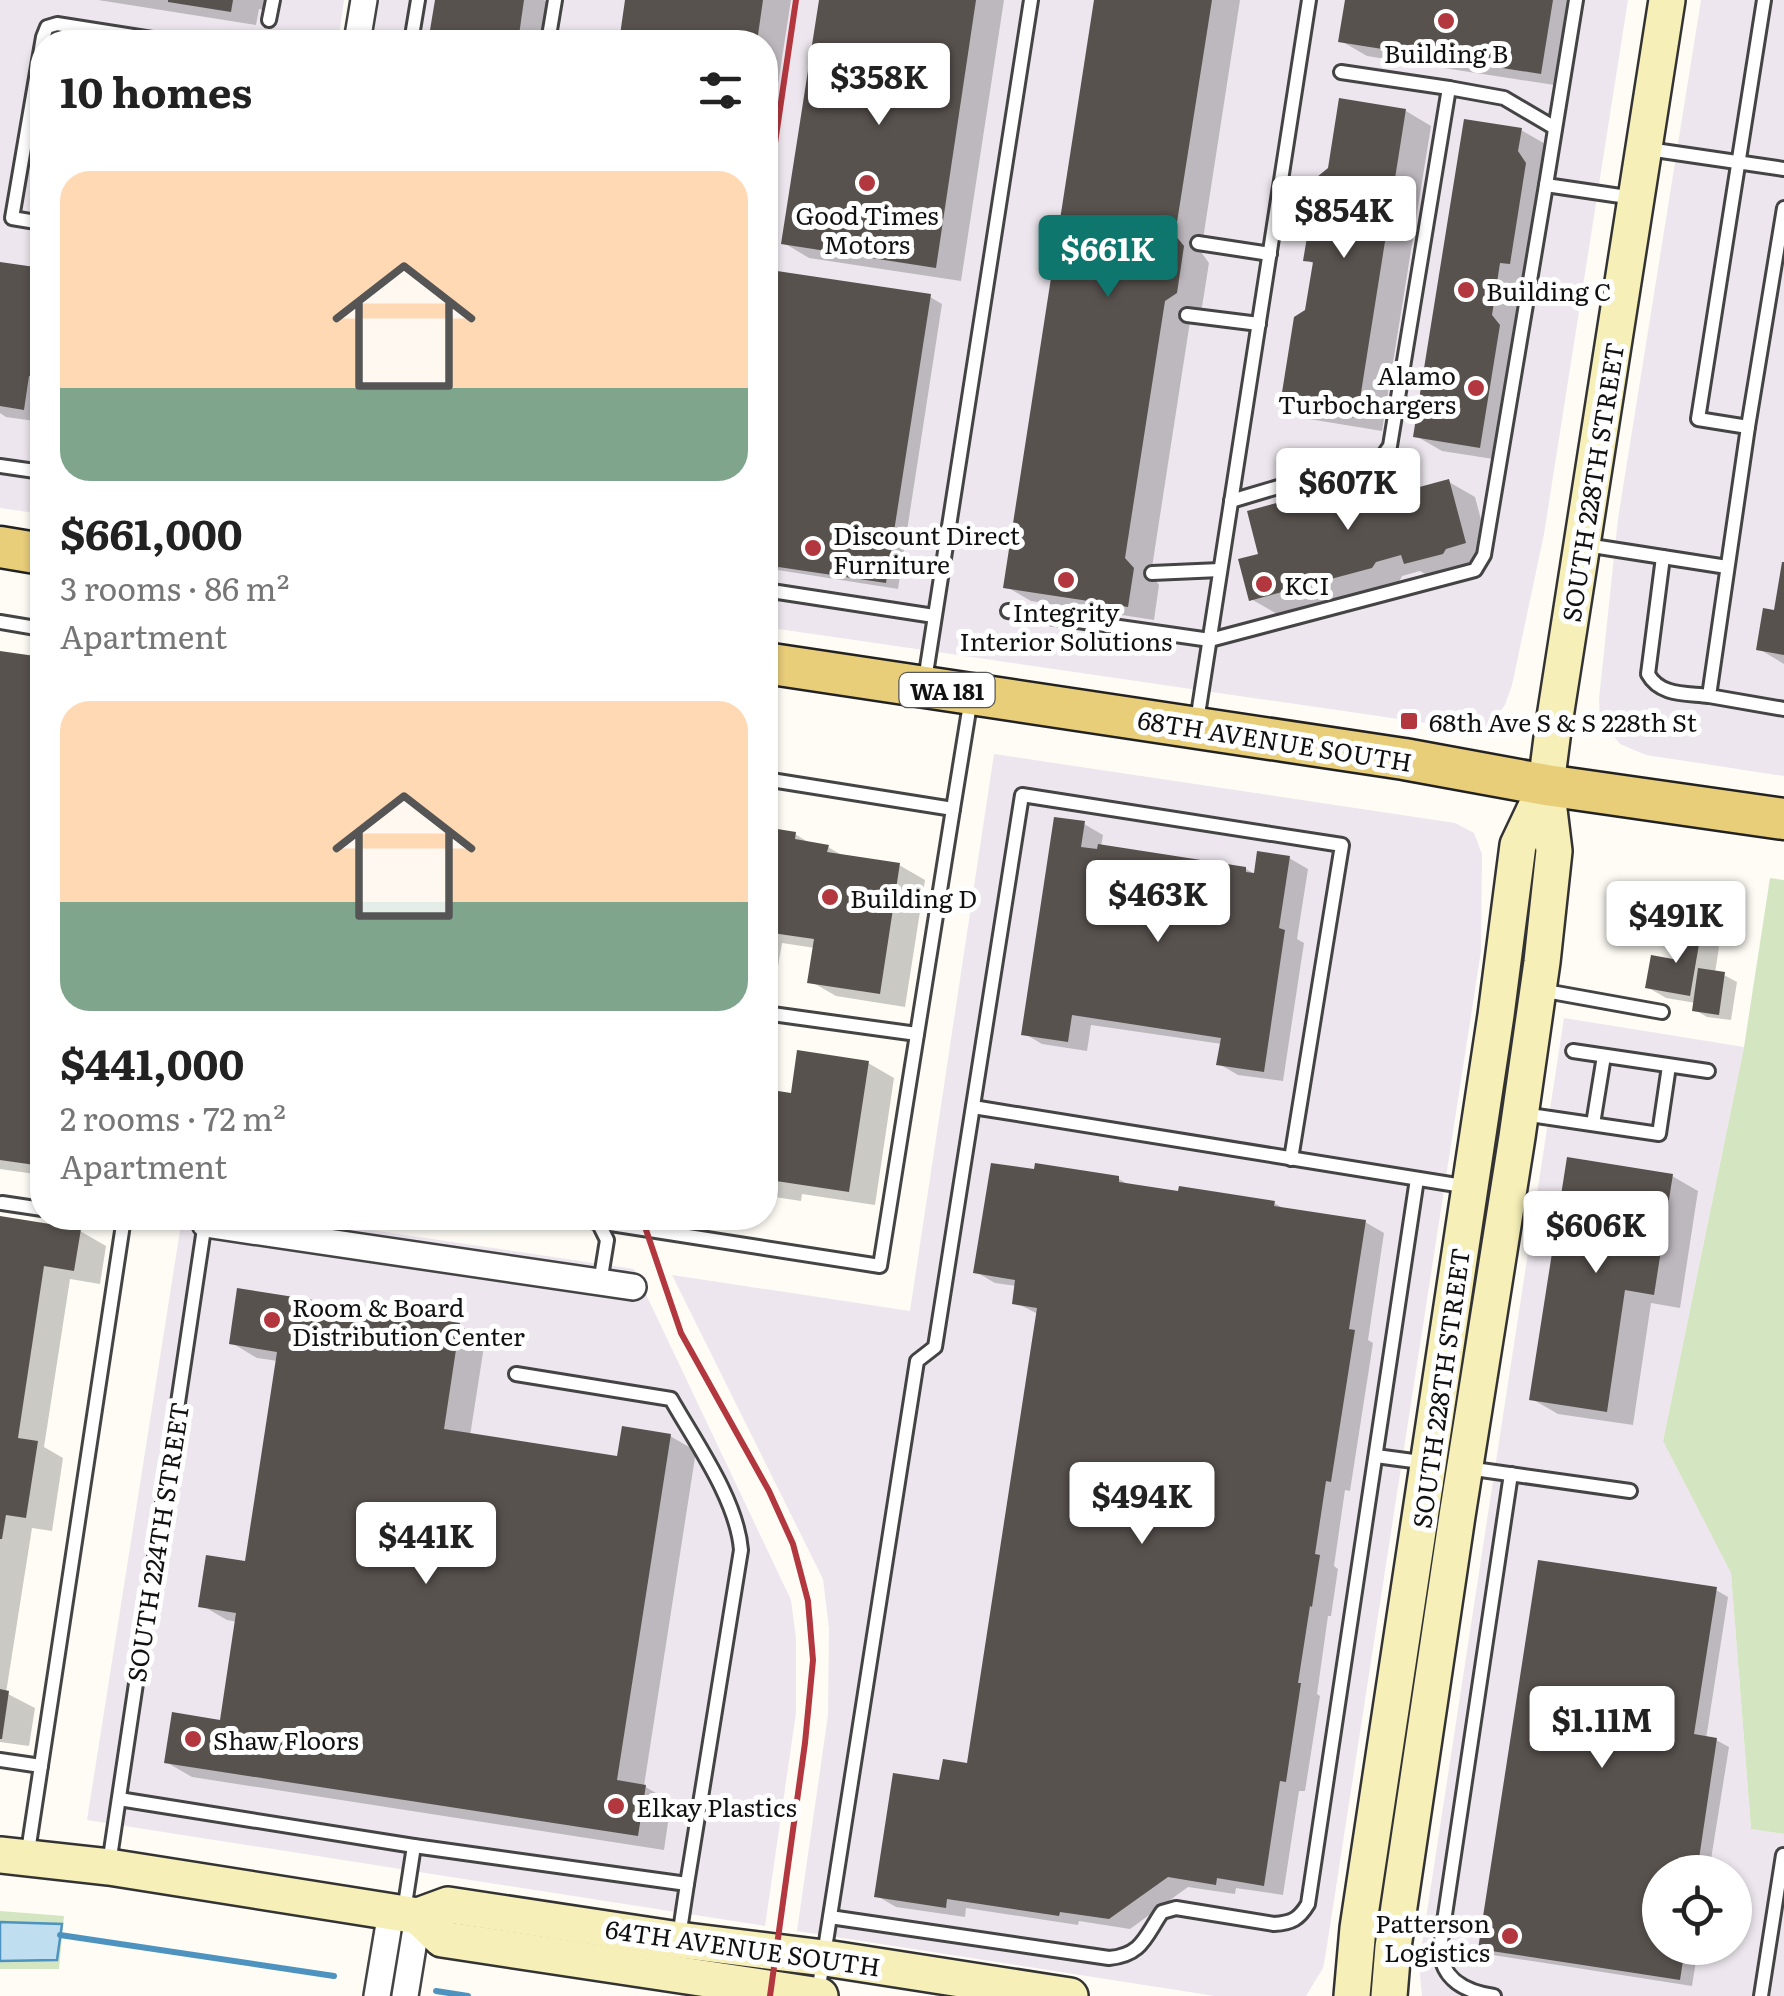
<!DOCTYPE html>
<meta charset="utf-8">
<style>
:root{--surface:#fff;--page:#f2f2f2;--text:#222;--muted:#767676;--accent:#0f766e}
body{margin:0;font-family:Literata,serif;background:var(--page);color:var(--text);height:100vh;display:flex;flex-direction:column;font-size:38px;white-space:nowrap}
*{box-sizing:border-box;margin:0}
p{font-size:32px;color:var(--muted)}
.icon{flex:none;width:55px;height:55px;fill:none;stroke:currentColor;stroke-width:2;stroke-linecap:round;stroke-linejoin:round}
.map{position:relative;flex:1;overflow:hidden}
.side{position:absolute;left:30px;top:30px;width:748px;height:1200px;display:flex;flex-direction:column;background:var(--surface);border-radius:40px;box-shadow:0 2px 8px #0004}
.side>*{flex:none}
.fabs{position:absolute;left:1642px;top:1855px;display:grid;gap:20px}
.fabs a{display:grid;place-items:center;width:110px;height:110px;border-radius:50%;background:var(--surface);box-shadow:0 2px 8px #0004;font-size:50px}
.price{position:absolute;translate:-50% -85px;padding:0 22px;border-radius:10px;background:#fff;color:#222;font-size:32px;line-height:65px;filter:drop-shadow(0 2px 5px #0008)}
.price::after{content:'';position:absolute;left:50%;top:60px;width:30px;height:22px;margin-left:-15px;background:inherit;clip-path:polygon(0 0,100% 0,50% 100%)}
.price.selected{background:var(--accent);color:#fff}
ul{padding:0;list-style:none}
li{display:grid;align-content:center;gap:20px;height:530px;padding:0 30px}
li span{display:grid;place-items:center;height:310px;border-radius:30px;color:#555}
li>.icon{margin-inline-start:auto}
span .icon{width:180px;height:180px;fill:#fffc;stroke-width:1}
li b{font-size:42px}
h2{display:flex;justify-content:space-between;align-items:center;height:120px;padding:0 30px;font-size:42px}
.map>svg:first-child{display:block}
</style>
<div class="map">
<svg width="1784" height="1996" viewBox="0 0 1784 1996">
<rect width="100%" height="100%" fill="#fefcf5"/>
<g fill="#ede6ee" fill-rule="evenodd">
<path d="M 0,0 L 344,0 L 338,42 L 42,42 L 42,514 L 0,508 Z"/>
<path d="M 374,0 L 1628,0 L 1544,534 L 1512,685 L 1505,705 L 1494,720 L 1481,731 L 765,627 L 765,42 L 368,42 Z"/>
<path d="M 1701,0 L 1784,0 L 1784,776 L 1646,755 L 1620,744 L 1600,718 L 1599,699 L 1618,519 Z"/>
<path d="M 994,754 L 1455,823 L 1474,833 L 1482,854 L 1481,951 L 1326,1952 L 1323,1968 L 1306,1996 L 1215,1996 L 797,1931 L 828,1715 L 829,1628 L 823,1579 L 672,1275 L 910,1311 Z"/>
<path d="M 1564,1018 L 1744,1047 L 1663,1441 L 1731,1572 L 1751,1829 L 1784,1834 L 1784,1996 L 1422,1996 L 1419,1964 ZM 1660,1872 L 1735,1872 L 1735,1948 L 1660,1948 Z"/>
<path d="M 182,1218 L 291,1218 L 634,1269 L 791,1600 L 796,1638 L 796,1713 L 765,1926 L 87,1820 Z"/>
</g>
<g fill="#d4e6c1">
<path d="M 1770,878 L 1784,880 L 1784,1834 L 1751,1829 L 1731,1573 L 1663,1441 L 1744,1047 Z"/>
<path d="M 0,1911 L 64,1916 L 59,1969 L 0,1969 Z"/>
</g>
<path fill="#bfdef0" stroke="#4e93bf" stroke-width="2.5" d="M 0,1922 L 62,1924 L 57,1960 L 0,1961 Z"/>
<g fill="#0003">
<path d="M 98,0 L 266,0 L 265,10 L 259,9 L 256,25 Z"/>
<path d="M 438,0 L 544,0 L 551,4 L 546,42 L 431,42 Z"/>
<path d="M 628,0 L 791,0 L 765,168 L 765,42 L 621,42 Z"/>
<path d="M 821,0 L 1004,0 L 961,281 L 809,258 L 784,243 Z"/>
<path d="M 1096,0 L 1240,0 L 1201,252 L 1209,263 L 1202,307 L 1191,315 L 1151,574 L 1159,585 L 1154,620 L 1031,601 L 1005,586 Z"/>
<path d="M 1348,0 L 1580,0 L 1567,87 L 1367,56 L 1341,41 Z"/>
<path d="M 1406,111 L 1431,126 L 1382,431 L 1309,419 L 1283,404 L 1307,311 L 1315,265 L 1306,259 Z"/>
<path d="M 1521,130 L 1547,145 L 1525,342 L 1506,461 L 1442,451 L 1416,436 Z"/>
<path d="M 1,264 L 42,271 L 42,422 L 6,417 L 0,413 Z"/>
<path d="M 930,297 L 942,304 L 898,589 L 765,568 L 765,363 Z"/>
<path d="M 1395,474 L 1421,489 L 1449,482 L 1475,497 L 1491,557 L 1472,562 L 1469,568 L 1432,578 L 1420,571 L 1402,576 L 1399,582 L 1277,614 L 1251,599 L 1261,556 Z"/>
<path d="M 1784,564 L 1784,664 L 1759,649 L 1776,613 Z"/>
<path d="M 0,653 L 42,660 L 42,1175 L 0,1169 Z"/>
<path d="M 1084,824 L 1103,835 L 1101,847 L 1246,869 L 1256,875 L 1289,858 L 1308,869 L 1297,939 L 1304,943 L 1283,1081 L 1238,1075 L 1219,1064 L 1222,1044 L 1091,1025 L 1087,1051 L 1042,1044 L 1023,1033 Z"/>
<path d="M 765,830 L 795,834 L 813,845 L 828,847 L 845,857 L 899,865 L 925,880 L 905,1007 L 836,996 L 810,981 L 815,948 L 782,943 L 777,972 L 765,970 Z"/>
<path d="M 1700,936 L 1719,947 L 1715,973 L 1724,975 L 1737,982 L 1731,1020 L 1707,1017 L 1695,1010 L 1696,1003 L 1666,998 L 1647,987 Z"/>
<path d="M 868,1063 L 894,1078 L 875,1205 L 802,1194 L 801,1201 L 768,1196 L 765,1202 L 765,1070 L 772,1074 L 769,1092 L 793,1096 Z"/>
<path d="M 1672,1176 L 1698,1191 L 1680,1308 L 1651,1303 L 1633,1425 L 1558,1414 L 1532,1399 Z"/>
<path d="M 1119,1179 L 1132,1187 L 1274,1203 L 1286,1210 L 1365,1222 L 1384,1233 L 1368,1340 L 1373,1343 L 1350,1491 L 1345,1490 L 1334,1566 L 1338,1569 L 1331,1616 L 1328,1616 L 1317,1694 L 1320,1696 L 1305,1791 L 1299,1791 L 1283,1895 L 1236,1888 L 1235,1894 L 1188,1887 L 1130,1929 L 1079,1921 L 1078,1925 L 966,1908 L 965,1917 L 896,1907 L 877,1896 L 941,1783 L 969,1766 L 1038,1314 L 1014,1302 L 1017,1286 L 995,1283 L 976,1272 Z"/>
<path d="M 0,1219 L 80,1231 L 106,1246 L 100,1284 L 70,1279 L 44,1447 L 63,1458 L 52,1531 L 32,1528 L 6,1693 L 35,1708 L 29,1746 L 0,1742 Z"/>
<path d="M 459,1325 L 485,1340 L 470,1436 L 619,1458 L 670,1436 L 696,1451 L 644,1786 L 671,1802 L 664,1850 L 192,1777 L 166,1762 L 222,1723 L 238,1622 L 227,1620 L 201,1605 L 247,1564 L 278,1361 L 257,1358 L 232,1343 Z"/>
<path d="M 1716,1590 L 1728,1597 L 1706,1739 L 1716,1740 L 1729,1747 L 1709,1872 L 1660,1872 L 1660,1948 L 1698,1948 L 1692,1986 L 1493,1955 L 1481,1948 Z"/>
</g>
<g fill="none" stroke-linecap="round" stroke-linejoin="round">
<g stroke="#4e93bf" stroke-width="6">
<path d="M 60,1935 L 334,1976"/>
<path d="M 436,1991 L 468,1996"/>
</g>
</g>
<g fill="#58524e">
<path d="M 168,0 L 233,0 L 231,12 L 168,2 Z"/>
<path d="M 435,0 L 524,0 L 518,42 L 428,42 Z"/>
<path d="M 625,0 L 763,0 L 757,42 L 619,42 Z"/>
<path d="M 819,0 L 976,0 L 936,268 L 781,244 Z"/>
<path d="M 1094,0 L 1212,0 L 1175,235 L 1184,246 L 1177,293 L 1165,301 L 1125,558 L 1134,568 L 1128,607 L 1003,588 Z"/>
<path d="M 1345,0 L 1553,0 L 1541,74 L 1338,42 Z"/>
<path d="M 1339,98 L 1406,109 L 1357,418 L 1280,405 L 1294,317 L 1305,310 L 1313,262 L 1303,261 L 1317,177 L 1328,168 Z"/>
<path d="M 1464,119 L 1522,128 L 1518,151 L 1526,163 L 1510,264 L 1500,263 L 1492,315 L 1500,325 L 1480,448 L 1413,437 Z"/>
<path d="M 0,262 L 42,268 L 42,378 L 29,376 L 24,410 L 0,406 Z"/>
<path d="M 777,271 L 931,294 L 886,583 L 765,565 L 765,346 Z"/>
<path d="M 1396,471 L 1401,492 L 1449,479 L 1466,543 L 1446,549 L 1443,554 L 1404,564 L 1401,555 L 1376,562 L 1372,568 L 1249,601 L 1238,559 L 1258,554 L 1247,511 Z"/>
<path d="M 1782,562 L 1784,562 L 1784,655 L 1756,650 L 1763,608 L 1774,610 Z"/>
<path d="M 0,651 L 42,657 L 42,1166 L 0,1160 Z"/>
<path d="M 1054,817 L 1085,821 L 1081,847 L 1097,849 L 1098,844 L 1246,867 L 1246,872 L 1254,873 L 1257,851 L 1290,856 L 1279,928 L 1285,930 L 1264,1072 L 1216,1065 L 1221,1038 L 1072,1015 L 1068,1042 L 1021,1035 Z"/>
<path d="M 765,827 L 796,832 L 795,839 L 829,845 L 827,852 L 900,863 L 880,994 L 807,983 L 814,939 L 765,932 Z"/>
<path d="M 1678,929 L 1701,933 L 1690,996 L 1645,988 L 1651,955 L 1673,959 Z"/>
<path d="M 1698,968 L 1725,972 L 1719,1015 L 1692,1011 Z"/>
<path d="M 797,1050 L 869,1061 L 849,1192 L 776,1181 L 775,1188 L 765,1186 L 765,1089 L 791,1093 Z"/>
<path d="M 1567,1157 L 1673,1174 L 1654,1295 L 1625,1290 L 1607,1412 L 1529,1400 Z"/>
<path d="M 991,1163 L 1034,1169 L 1035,1163 L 1119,1176 L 1119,1182 L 1178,1191 L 1179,1186 L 1275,1201 L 1274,1206 L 1366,1220 L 1349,1329 L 1355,1330 L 1331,1482 L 1326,1481 L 1315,1554 L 1320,1555 L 1312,1607 L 1310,1606 L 1298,1683 L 1301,1683 L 1286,1782 L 1280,1781 L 1264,1886 L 1217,1878 L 1216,1885 L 1168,1877 L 1109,1919 L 1060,1912 L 1059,1916 L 947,1899 L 946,1908 L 874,1897 L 893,1773 L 939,1780 L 943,1759 L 967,1763 L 1037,1308 L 1012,1304 L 1015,1280 L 973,1273 Z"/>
<path d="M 0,1216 L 81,1229 L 74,1271 L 44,1266 L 18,1438 L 38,1441 L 26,1518 L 6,1515 L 2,1539 L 0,1539 Z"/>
<path d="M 237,1288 L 460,1323 L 444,1429 L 617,1456 L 622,1426 L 671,1434 L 617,1780 L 646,1785 L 638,1836 L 164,1763 L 172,1712 L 220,1720 L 236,1613 L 198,1607 L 206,1555 L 245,1561 L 277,1352 L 229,1344 Z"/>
<path d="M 1538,1560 L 1717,1587 L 1694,1734 L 1717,1738 L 1697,1872 L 1660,1872 L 1660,1948 L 1685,1948 L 1680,1980 L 1478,1949 Z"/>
<path d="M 0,1689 L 9,1691 L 2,1739 L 0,1739 Z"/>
</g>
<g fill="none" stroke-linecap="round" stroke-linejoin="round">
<g stroke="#444" stroke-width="18">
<g id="lane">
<path d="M 1576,0 L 1546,185 L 1634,198"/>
<path d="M 269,20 L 273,0"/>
<path d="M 411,42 L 418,0"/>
<path d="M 548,42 L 555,0"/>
<path d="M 1341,72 L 1449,88 L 1504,98 L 1555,128"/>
<path d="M 1648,149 L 1784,169"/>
<path d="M 1784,208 L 1748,427 L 1709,696 L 1784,709"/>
<path d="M 42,223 L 12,218 L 43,37 L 47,27 L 57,24 L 171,42"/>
<path d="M 1198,243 L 1270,254"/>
<path d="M 1187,315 L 1259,324"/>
<path d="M 1748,427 L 1698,419 L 1764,0"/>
<path d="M 0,466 L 42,472"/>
<path d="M 1231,501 L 1383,456 L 1390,446 L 1449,88"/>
<path d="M 1586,545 L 1727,567"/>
<path d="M 1663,557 L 1648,674 C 1660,696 1686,693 1709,696"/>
<path d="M 1152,573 L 1220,570"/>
<path d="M 765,590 L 934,616"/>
<path d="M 1008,611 L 1210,640 L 1475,570 L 1484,555 L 1546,185"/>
<path d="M 0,622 L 42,629"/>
<path d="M 925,680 L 1031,0"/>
<path d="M 1197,721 L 1309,0"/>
<path d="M 765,779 L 953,809 L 971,698"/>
<path d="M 1540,990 L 1662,1012"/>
<path d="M 765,1013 L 917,1034"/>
<path d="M 1573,1051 L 1708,1071"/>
<path d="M 973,1107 L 1469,1187"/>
<path d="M 1523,1114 L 1659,1134 L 1669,1066"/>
<path d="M 1593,1124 L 1604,1056"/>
<path d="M 2,1203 L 42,1209"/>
<path d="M 96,1218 L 124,1222"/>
<path d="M 569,1218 L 598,1222 L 607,1240 L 600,1283"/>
<path d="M 598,1222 L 880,1266 L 953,809"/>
<path d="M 516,1374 L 671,1399 C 696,1443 737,1500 741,1550 L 687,1884"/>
<path d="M 1376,1456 L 1428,1463"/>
<path d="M 1467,1468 L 1630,1491"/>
<path d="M 0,1760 L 41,1766"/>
<path d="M 119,1799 L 414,1846 L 687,1884 L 679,1937"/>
<path d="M 27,1858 L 124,1218"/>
<path d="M 109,1864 L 205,1222"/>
<path d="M 404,1911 L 414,1846"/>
<path d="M 830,1917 L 1109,1958 C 1142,1955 1145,1937 1162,1912 L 1176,1908 L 1274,1924 C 1292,1923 1299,1919 1308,1904 L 1417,1179"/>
<path d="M 818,1993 L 917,1361 L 935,1347 L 1022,795 L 1342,845 L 1291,1159"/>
<path d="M 1494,1996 C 1466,1992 1441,1980 1440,1948 L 1511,1474"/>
<path d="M 1761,1996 L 1783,1855"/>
</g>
</g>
<g stroke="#444" stroke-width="30">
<g id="street">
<path d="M 357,42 L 364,0"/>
<path d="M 205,1224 L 633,1287"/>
<path d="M 377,1996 L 391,1912"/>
<path d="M 405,1996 L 418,1916"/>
</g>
</g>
<g stroke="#333" stroke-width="40">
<g id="secondary">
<path d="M 0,1855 L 109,1867 L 418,1916 L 448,1905 L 679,1940 L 832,1959 L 1070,1996"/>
<path d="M 418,1916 L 442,1939 L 820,1996"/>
<path d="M 1352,1996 L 1358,1928 L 1496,1015 L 1518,845 L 1546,786"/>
<path d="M 1389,1996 L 1393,1947 L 1457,1516 L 1517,1137 L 1542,962 L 1554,851 L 1546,785 L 1553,730 L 1667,0"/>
</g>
</g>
<g stroke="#222" stroke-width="45">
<g id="primary">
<path d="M 0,547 L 42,554"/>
<path d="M 765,663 L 1404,759 L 1546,785 L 1784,819"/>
</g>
</g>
<use href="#lane" stroke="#fff" stroke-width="12"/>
<use href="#street" stroke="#fff" stroke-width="25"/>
<use href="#secondary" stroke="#f6efb8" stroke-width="35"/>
<use href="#primary" stroke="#e9ce7a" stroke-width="40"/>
<g stroke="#b2373e" stroke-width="6">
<path d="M 765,211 L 796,0"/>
<path d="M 642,1218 L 681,1333 L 769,1491 L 793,1544 L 808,1601 L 813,1660 L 805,1743 L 770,1996"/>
</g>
</g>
<g fill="#b2373e" stroke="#fff" stroke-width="4">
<circle cx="1446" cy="21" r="10"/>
<circle cx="867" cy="183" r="10"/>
<circle cx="1466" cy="290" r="10"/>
<circle cx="1476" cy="388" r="10"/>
<circle cx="813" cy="548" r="10"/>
<circle cx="1066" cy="580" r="10"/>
<circle cx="1264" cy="584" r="10"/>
<rect x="1399" y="711" width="20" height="20" rx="5"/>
<circle cx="830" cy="897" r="10"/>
<circle cx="272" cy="1320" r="10"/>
<circle cx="193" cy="1739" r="10"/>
<circle cx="616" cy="1806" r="10"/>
<circle cx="1510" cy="1936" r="10"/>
</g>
<g text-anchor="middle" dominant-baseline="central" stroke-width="10" stroke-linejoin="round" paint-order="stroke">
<rect fill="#fff" stroke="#585858" stroke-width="2.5" x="899.5" y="673" width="95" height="34" rx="8"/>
<g font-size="22" font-weight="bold" fill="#111">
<text x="947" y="690">WA 181</text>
</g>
<g font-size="25" fill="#111" stroke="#fff" text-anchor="start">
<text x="1446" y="52" text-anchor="middle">Building B</text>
<text x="867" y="214" text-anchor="middle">Good Times<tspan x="867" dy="29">Motors</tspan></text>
<text x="1486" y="290">Building C</text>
<text x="1456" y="374" text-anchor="end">Alamo<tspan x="1456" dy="29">Turbochargers</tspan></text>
<text x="833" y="534">Discount Direct<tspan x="833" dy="29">Furniture</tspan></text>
<text x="1284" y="584">KCI</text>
<text x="1066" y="611" text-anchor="middle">Integrity<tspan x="1066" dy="29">Interior Solutions</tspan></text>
<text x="1429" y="721">68th Ave S &amp; S 228th St</text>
<text x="850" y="897">Building D</text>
<text x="292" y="1306">Room &amp; Board<tspan x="292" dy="29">Distribution Center</tspan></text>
<text x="213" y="1739">Shaw Floors</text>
<text x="636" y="1806">Elkay Plastics</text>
<text x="1490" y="1922" text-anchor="end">Patterson<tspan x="1490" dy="29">Logistics</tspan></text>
</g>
<g font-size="25" fill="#111" stroke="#fff">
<text transform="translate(1592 482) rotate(-81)">SOUTH 228TH STREET</text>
<text transform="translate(1275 740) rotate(9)">68TH AVENUE SOUTH</text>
<text transform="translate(1440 1388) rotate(-82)">SOUTH 228TH STREET</text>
<text transform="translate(157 1542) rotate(-81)">SOUTH 224TH STREET</text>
<text transform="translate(743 1947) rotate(8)">64TH AVENUE SOUTH</text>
</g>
</g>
</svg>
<div class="fabs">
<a><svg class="icon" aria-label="locate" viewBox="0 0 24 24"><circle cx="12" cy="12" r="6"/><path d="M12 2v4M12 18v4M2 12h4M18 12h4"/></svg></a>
</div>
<b class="price" style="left:879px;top:128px">$358K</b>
<b class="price" style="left:1344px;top:261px">$854K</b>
<b class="price selected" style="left:1108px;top:300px">$661K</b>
<b class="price" style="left:1348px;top:533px">$607K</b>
<b class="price" style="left:1158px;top:945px">$463K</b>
<b class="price" style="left:1676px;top:966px">$491K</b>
<b class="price" style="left:1596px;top:1276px">$606K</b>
<b class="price" style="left:1142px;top:1547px">$494K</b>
<b class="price" style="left:426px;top:1587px">$441K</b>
<b class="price" style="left:1602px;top:1771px">$1.11M</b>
<section class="side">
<h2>10 homes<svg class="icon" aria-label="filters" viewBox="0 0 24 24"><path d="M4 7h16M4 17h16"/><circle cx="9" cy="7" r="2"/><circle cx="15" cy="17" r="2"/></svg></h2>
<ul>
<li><span style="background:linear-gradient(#ffd9b3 70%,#7fa58c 0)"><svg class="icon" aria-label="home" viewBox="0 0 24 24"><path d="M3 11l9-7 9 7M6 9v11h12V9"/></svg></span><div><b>$661,000</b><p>3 rooms · 86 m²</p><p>Apartment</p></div></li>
<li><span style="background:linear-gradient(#ffd9b3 65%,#7fa58c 0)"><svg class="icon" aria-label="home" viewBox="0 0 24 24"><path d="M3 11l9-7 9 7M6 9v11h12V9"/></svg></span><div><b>$441,000</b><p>2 rooms · 72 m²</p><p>Apartment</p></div></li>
</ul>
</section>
</div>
